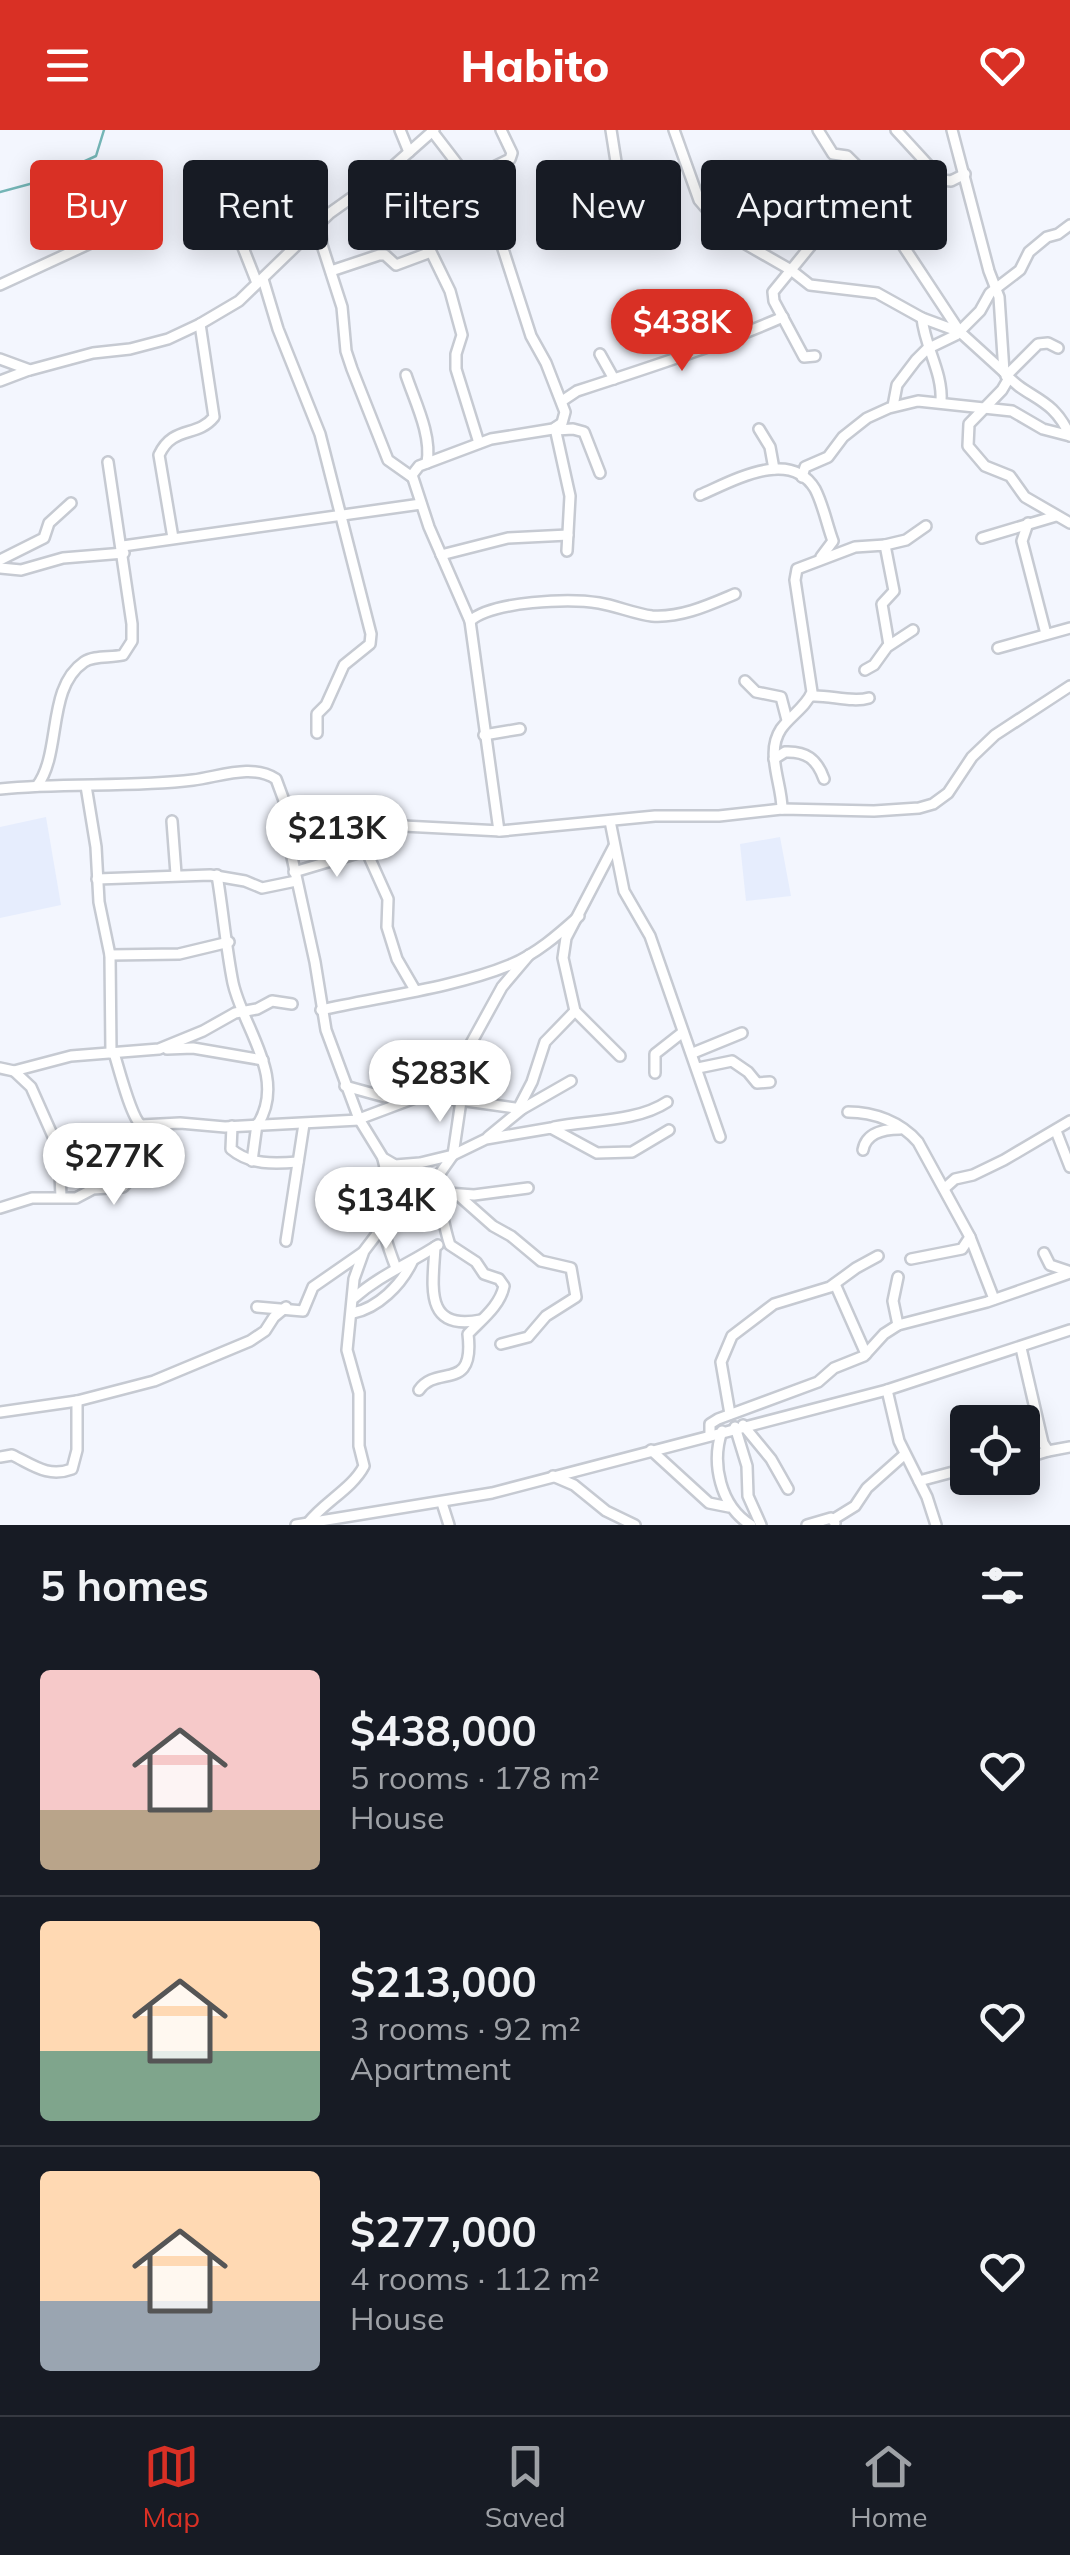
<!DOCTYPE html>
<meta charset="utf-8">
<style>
:root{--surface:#171b24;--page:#20242c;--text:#f1f3f6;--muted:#9ea1a6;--line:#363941;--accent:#d93025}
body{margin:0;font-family:Mulish,sans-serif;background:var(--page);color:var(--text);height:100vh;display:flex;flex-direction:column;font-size:38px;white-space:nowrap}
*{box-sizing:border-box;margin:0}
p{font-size:32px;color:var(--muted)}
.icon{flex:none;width:55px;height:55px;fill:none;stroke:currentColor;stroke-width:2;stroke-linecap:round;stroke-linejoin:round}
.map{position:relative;height:1395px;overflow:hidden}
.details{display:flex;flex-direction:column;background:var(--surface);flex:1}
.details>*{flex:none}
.banner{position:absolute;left:30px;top:30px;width:1010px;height:90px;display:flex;gap:20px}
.buttons{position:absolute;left:950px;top:1275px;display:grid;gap:20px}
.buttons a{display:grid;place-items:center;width:90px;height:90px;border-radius:10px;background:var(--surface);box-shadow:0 5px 25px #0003;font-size:50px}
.price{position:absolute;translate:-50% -85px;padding:0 22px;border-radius:35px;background:#fff;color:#222;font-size:32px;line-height:65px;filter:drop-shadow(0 2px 5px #0008)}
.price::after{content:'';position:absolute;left:50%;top:60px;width:30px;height:22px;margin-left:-15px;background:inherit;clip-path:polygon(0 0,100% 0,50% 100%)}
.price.on{background:var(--accent);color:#fff}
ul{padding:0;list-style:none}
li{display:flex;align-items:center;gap:30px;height:250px;padding:0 40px}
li+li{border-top:2px solid var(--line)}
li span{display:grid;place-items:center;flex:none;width:280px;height:200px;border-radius:10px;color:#555}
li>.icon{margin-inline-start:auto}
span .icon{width:120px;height:120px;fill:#fffc;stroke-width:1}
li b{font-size:42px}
h2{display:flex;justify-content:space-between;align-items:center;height:120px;padding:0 40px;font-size:42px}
.tag{padding:0 35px;border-radius:10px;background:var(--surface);box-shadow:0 5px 25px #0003;font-size:35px;line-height:90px}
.tag.on{background:var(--accent);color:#fff}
header{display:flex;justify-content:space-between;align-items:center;height:130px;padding:0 40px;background:var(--accent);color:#fff;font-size:45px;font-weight:800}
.dock{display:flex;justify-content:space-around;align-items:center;height:140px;border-top:2px solid var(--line);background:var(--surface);font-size:28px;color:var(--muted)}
.dock a{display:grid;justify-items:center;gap:5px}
.dock .on{color:var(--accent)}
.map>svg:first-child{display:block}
</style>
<header><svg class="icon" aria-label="menu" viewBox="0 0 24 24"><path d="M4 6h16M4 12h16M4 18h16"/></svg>Habito<svg class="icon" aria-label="heart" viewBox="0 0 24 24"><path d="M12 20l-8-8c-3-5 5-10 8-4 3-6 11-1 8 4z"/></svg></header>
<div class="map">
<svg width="1070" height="1395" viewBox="0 0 1070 1395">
<rect width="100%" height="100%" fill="#f3f6fe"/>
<g fill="#e6edfd">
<path d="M 46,687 L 61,775 L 0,788 L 0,697 Z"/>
<path d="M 780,707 L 791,766 L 746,771 L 740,714 Z"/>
</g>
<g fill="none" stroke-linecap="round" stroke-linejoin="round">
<path stroke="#74b5b6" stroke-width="2.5" d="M 0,62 L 41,51 L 96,26 L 104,0"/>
<g stroke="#c6cad2" stroke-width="14">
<g id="minor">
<path d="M 400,0 L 409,22"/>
<path d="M 611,0 L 620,57"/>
<path d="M 674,0 L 699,70 L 728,104 L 791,140 L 810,155 L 877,163 L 922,188 L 960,202 L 1004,242"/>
<path d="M 818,0 L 833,24 L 847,26 L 859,38"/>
<path d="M 896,0 L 942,50 L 951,51 L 965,44"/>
<path d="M 952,0 L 989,141 L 999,167 L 1004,242 C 1027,270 1052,265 1070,306"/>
<path d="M 432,1 L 475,57 L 495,94 L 531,206 L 546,233 L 565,282 L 562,293 L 553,299 L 491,309 L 419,336 L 412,345 L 429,397 L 470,491 L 499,701"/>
<path d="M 469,49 L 510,29 L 512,23 L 501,0"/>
<path d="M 867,61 L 960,202"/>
<path d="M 242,91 L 242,115 L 257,153"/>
<path d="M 320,93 L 322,115 L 342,177 L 346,221 L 352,239 L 388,330 L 412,347"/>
<path d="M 331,141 L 379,125 L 385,125 L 396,135 L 431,122 L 450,161 L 462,205 L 456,224 L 456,239 L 479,313"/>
<path d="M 263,149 L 278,199 L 320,304 L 371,504 L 370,514 L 344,535 L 326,575 L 317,584 L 317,603"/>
<path d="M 0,155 L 121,99"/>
<path d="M 922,188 C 925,218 943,242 941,272"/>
<path d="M 600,224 L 614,249"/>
<path d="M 815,226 L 804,227 L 774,171 L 773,162 L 813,113 L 819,91 L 835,70 L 844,66"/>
<path d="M 0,229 L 30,240 L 93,223 L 130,219 L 168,209 L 200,194 L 239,171 L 330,83 L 382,46 L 434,0"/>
<path d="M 406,245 C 415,272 432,305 427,333"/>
<path d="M 1006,246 L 1038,214 L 1048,213 L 1058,218"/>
<path d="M 1009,248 L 1002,260 L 969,294 L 968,316 L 985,336 L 1010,346 L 1025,367 L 1070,393"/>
<path d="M 0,251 L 29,240"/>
<path d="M 562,271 L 577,261 C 645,239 719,215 783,187"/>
<path d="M 893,276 L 897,255 L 916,230 L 927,219 L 956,205 L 980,181 L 990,163 L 1020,140 L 1029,122 L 1047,107 L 1058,104 L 1070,95"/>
<path d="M 555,298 L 570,366 L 567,421"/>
<path d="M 759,299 L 770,317 L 774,339"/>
<path d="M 556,300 L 573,299 L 584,302 L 600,343"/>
<path d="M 802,347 L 805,337 L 828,327 L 843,307 L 867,288 L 889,278 L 918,271 L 1012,281 L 1043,299 L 1070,306"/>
<path d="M 700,365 C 731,352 790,317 815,359 C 823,374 827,395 833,411 L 821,427"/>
<path d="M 1028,393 L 1022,411 L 1046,504"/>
<path d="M 173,408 L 159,325 C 173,295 197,308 214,287 L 200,194"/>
<path d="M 982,408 L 1056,386"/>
<path d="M 885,415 L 906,410 L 926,396"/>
<path d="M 123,416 L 421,374"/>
<path d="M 441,425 L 508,408 L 568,405"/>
<path d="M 0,430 L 44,408 L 49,393 L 71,373"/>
<path d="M 0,438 L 21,440 L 63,428 L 124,423"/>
<path d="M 470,491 C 493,471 570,468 599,473 C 617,476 635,484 652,486 C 681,488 709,475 735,464"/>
<path d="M 998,518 L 1070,498"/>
<path d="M 865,540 L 874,535 L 887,517 L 913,500"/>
<path d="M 745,551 L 756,562 L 781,567 L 787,590"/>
<path d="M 812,566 C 830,565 852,573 869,568"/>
<path d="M 484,605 L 520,599"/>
<path d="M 774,629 L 785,622 C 806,621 817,629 824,649"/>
<path d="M 37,656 C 62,623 46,558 84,532 C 94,525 111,528 123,525 L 132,511 L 132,494 L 108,332"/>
<path d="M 86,656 L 96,717 L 99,772 L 110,825 L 111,923"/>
<path d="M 0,659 C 64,652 129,658 193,650 C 219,647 252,633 276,649 L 286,676 L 293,684 L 364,694 L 501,701 L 655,686 L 719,686 L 782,679 L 874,681 L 919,678 L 933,674 L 948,663 L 972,627 L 995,605 L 1070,556"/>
<path d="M 782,679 C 782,653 765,623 781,599 C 790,586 806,577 812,562 L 795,450 L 797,439 L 855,417 L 885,415 L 894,461 L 882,474 L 889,515"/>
<path d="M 289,681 L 288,709 L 315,832 L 326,900 L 359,989 L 383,1028 L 395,1035 L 420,1033 L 453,1025 L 486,1009 L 551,998 L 597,1023 L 632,1022 L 669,1000"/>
<path d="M 172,691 L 176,744"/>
<path d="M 610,691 L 624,761 L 650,806 L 720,1007"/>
<path d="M 364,694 L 370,729 L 388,769 L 387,797 L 397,829 L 415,860"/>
<path d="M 614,716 L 566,808 L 563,828 L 575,881 L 620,926"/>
<path d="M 294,742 L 368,720"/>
<path d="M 217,745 C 223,781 226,818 233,853 C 243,898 287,947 258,994"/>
<path d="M 97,749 L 210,745 L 245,751 L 262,758 L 296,751"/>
<path d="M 110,825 L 179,824 L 229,812"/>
<path d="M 321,880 C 379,867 457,857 510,835 C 536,824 558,805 579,786"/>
<path d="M 167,919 L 193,918 L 263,930"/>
<path d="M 114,923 C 119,939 131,987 141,995 L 180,993 L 225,997 L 359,990"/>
<path d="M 693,923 L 742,903"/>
<path d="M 0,938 L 14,941 L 71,926 L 159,919 L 203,901 L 235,883 L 257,879 L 272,871 L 292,874"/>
<path d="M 698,938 L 732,931 L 748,942 L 757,953 L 770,952"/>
<path d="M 14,941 L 31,957 L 59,1020 L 61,1067"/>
<path d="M 655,943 L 655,924 L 683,902"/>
<path d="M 345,956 L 385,967 L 406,968"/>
<path d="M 423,965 L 469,917"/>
<path d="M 518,979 L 532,952 L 545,912 L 575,881"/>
<path d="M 848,982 C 874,982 901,992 918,1012 L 970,1107 L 994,1169"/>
<path d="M 359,989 L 423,965 L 522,979"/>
<path d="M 232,996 L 231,1019 C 250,1035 274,1034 298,1032"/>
<path d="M 554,997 C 589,990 637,992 667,972"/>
<path d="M 1056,1001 L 1070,1037"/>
<path d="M 488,1007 L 522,979 L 571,951"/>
<path d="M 863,1020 C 866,1003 884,999 900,999"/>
<path d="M 383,1029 C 388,1044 382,1056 381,1072 C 380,1095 388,1117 396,1138"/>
<path d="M 252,1031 L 257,994"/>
<path d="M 390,1033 C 400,1050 419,1046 431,1060 C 442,1072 444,1099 450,1115 L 476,1132 L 484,1144 L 499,1149 L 504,1156 C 500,1176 481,1190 468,1204 C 475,1263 437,1234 419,1260"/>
<path d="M 946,1057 L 955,1049 L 973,1045 L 1004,1030 L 1070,991"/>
<path d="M 434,1062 L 474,1065 L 528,1058"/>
<path d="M 435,1063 L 441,1042 L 453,1025 L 469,917 L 502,857 L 529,825"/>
<path d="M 458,1065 L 493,1096 L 511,1106 L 541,1131 L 571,1138 L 576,1167 L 546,1186 L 528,1207 L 501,1214"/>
<path d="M 0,1078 L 32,1068 L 76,1068 L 93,1059 L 123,1057 L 133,1046 L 138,994"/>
<path d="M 286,1111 L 304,994"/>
<path d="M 435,1117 C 433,1155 423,1202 481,1190"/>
<path d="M 1044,1123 L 1050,1135 L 1068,1141"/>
<path d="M 911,1129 L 962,1119 L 970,1107"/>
<path d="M 898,1147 L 893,1171 L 898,1195"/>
<path d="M 835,1154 L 866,1224"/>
<path d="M 354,1168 C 380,1145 409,1134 438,1115"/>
<path d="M 257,1177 L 303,1181 L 313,1157 L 362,1123"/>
<path d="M 353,1183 C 378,1178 401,1155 412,1132"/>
<path d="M 1021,1218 L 1043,1313 L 1048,1321 L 1070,1317"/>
<path d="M 887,1260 L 899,1311 L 927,1367 L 936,1395"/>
<path d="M 0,1282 L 77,1271 L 154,1251 L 250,1211 L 265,1201 L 274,1187 L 286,1177"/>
<path d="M 730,1284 L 721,1232 L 732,1206 L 774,1174 L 830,1157 L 856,1138 L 878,1126"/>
<path d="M 743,1295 L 771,1329 L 788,1359"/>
<path d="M 735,1297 L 747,1336 L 748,1366 L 761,1395"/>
<path d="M 722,1301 C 711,1333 720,1376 751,1395"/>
<path d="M 710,1303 L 710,1294 L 718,1289 L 818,1252 L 834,1238 L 864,1226 L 884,1204 L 898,1195 L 987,1172 L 1070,1143"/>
<path d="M 651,1320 L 709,1373 L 729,1377"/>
<path d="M 0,1327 L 12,1325 C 33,1335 48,1348 72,1339 L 77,1320 L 77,1271"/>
<path d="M 1022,1329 L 1048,1321"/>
<path d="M 553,1346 L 574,1355 L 606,1381 L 635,1395"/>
<path d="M 919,1351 L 968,1338"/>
<path d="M 442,1373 L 449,1395"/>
<path d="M 834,1389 L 855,1376 L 867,1358 L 904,1325"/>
<path d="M 308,1393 C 324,1372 352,1359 364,1336 L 359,1316 L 359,1263 L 347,1220 L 354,1149 L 364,1121 L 383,1096"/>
<path d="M 296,1395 L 492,1363 L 887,1260 L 1070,1200"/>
<path d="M 807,1395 L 831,1388 L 835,1393"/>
</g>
</g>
<use href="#minor" stroke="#fff" stroke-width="9"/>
</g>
</svg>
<div class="buttons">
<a><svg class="icon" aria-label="locate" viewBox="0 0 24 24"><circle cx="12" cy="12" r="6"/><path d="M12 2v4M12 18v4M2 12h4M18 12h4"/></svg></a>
</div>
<b class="price on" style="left:682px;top:244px">$438K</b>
<b class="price" style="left:337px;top:750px">$213K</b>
<b class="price" style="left:440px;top:995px">$283K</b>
<b class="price" style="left:114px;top:1078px">$277K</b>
<b class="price" style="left:386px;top:1122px">$134K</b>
<div class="banner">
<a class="tag on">Buy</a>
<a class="tag">Rent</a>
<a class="tag">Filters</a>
<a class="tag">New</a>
<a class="tag">Apartment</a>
</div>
</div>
<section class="details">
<h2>5 homes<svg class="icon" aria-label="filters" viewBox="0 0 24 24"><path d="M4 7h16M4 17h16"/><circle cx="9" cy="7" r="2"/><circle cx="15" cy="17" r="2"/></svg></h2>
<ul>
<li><span style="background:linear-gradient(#f6c9c9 70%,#b9a48a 0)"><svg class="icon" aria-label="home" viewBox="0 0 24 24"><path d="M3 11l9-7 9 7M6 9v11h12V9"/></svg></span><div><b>$438,000</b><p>5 rooms · 178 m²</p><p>House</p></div><svg class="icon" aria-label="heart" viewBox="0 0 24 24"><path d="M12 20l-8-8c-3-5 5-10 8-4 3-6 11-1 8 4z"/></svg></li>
<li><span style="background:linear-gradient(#ffd9b3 65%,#7fa58c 0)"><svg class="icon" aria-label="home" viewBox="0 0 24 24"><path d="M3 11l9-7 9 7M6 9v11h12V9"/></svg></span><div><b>$213,000</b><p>3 rooms · 92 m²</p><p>Apartment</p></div><svg class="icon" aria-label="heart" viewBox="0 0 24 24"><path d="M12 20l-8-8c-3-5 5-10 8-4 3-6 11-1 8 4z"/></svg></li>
<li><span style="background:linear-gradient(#ffd9b3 65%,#9aa5b1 0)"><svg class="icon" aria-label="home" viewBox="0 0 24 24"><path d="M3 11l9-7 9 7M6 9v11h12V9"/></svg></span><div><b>$277,000</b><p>4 rooms · 112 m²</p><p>House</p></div><svg class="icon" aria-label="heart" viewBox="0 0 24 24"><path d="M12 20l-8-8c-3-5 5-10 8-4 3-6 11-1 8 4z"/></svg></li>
</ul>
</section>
<nav class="dock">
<a class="on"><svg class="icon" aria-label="map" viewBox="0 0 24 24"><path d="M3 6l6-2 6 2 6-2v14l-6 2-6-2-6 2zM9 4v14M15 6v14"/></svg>Map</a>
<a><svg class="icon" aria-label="saved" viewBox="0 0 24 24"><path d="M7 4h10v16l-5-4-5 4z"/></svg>Saved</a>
<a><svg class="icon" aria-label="home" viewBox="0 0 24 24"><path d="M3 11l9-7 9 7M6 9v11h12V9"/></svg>Home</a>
</nav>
